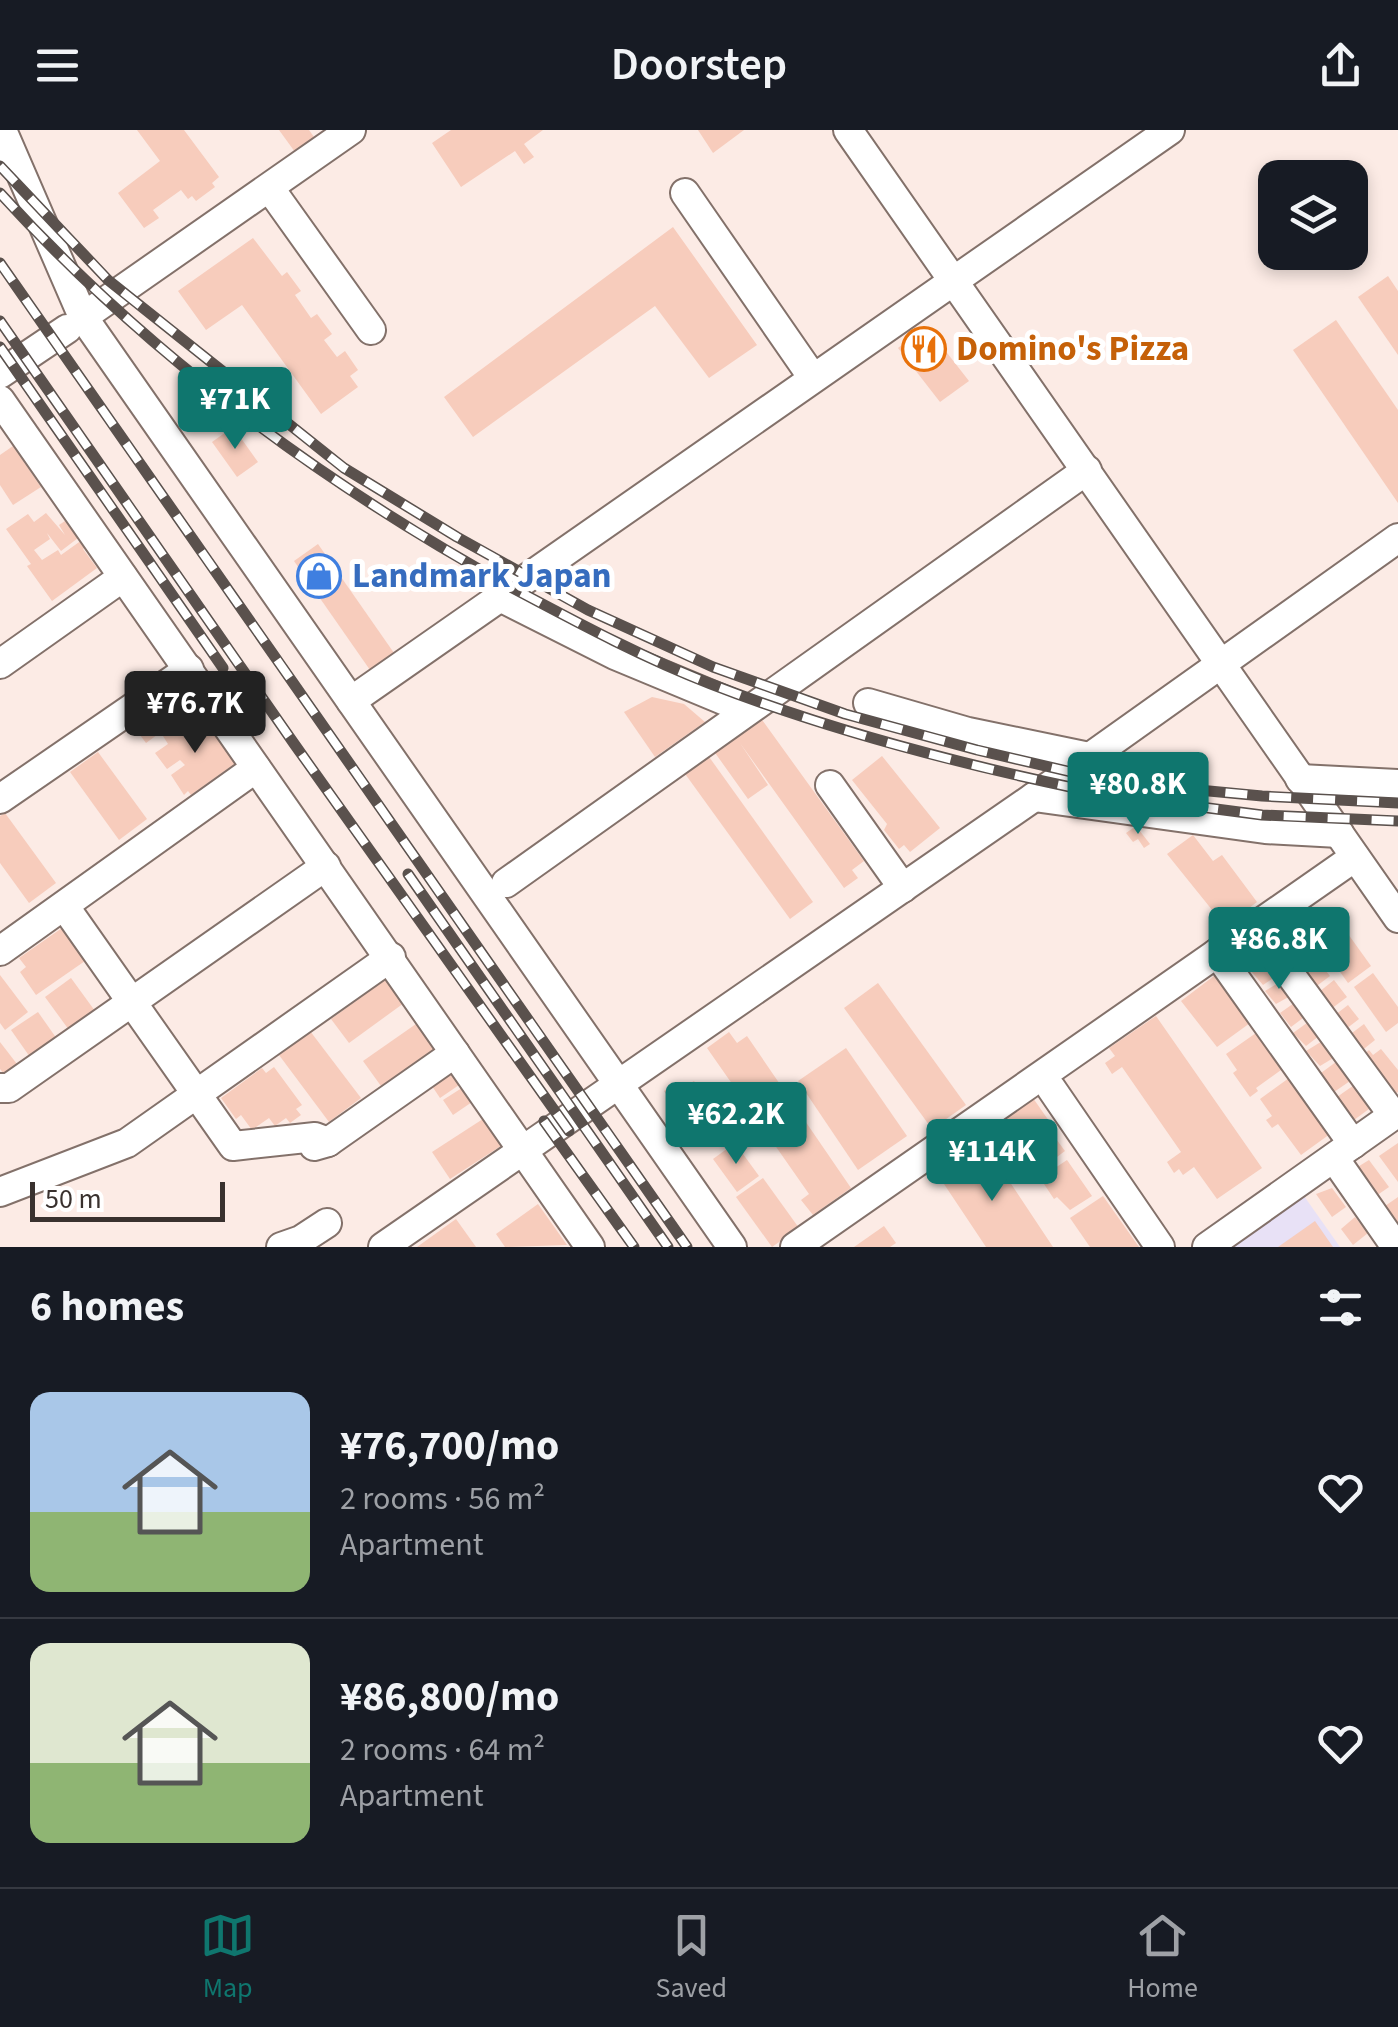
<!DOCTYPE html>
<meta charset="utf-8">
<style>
:root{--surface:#171b24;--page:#20242c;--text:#f1f3f6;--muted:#9ea1a6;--line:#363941;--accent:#0f766e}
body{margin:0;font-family:"Source Sans 3",sans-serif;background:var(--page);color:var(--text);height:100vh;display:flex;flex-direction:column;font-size:38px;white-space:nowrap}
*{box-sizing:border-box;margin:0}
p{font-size:32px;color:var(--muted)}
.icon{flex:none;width:55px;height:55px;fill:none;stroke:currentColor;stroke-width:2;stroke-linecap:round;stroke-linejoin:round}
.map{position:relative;height:1117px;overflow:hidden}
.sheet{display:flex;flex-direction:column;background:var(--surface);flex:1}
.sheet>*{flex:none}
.buttons{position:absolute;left:1258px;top:30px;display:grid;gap:20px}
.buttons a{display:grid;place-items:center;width:110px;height:110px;border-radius:20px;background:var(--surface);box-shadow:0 5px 15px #0003;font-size:50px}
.scale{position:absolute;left:30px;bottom:25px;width:195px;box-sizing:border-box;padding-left:10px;border:5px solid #39312e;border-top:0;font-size:28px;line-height:35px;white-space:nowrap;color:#39312e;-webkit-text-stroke:8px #fff;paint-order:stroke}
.price{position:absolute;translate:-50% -85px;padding:0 22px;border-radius:10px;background:var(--accent);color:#fff;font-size:32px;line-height:65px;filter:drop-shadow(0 2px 5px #0008)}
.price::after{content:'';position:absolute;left:50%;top:60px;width:30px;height:22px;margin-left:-15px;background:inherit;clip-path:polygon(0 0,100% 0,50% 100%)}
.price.selected{background:#222;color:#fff}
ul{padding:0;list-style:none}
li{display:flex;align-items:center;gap:30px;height:250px;padding:0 30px}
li+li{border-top:2px solid var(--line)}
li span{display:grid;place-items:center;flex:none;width:280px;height:200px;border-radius:20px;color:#555}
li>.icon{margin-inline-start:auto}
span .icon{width:120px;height:120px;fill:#fffc;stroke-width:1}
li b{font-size:42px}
h2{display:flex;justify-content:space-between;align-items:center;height:120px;padding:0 30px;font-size:42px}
header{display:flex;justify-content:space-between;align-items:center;height:130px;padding:0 30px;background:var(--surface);font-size:45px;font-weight:600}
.tabs{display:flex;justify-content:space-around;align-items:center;height:140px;border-top:2px solid var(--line);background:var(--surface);font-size:28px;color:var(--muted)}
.tabs a{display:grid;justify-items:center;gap:5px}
.tabs .selected{color:var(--accent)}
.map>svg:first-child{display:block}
</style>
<header><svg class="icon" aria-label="menu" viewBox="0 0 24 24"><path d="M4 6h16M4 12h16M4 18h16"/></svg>Doorstep<svg class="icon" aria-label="share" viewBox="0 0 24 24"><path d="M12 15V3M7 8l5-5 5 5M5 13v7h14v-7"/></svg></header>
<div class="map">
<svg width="1398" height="1117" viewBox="0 0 1398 1117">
<rect width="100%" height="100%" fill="#fcebe5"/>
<path fill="#e8e1f6" d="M 1304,1066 L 1340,1117 L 1232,1117 Z"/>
<g fill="#f7ccbc">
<path d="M 137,0 L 184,0 L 219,47 L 212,53 L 215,57 L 196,71 L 192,66 L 188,69 L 181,60 L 153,80 L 159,88 L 144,98 L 118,63 L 160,31 Z"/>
<path d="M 279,0 L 309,0 L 314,7 L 295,22 Z"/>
<path d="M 451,0 L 543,0 L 524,14 L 534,27 L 524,34 L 515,21 L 461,57 L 432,13 Z"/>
<path d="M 698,0 L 744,0 L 713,23 Z"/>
<path d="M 673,97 L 757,215 L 709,248 L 655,176 L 473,307 L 444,267 Z"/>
<path d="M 253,108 L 282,146 L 287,142 L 301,161 L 295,165 L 311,188 L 317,184 L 332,204 L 324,210 L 337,227 L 345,221 L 358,240 L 350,246 L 358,257 L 321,284 L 242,175 L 206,200 L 178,161 Z"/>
<path d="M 1388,146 L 1398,161 L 1398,225 L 1358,167 Z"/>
<path d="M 1336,190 L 1398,280 L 1398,373 L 1293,220 Z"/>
<path d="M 926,196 L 969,251 L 940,272 L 898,218 Z"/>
<path d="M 191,259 L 203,276 L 191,285 L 178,268 Z"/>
<path d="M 233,297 L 258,332 L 237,347 L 212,312 Z"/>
<path d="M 13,316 L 41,357 L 13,375 L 0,355 L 0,325 Z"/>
<path d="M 46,383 L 65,405 L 59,395 L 65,391 L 78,408 L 61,421 L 47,403 L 50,409 L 34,420 L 42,430 L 58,420 L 61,425 L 82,410 L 87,416 L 83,419 L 97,438 L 52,471 L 27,436 L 31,434 L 6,399 L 28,384 L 34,392 Z"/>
<path d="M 318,414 L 394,523 L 370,540 L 294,431 Z"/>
<path d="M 180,558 L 195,579 L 174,594 L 159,572 Z"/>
<path d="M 652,567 L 684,574 L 705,592 L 655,627 L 624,582 Z"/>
<path d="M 151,580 L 165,599 L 146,613 L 134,597 L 139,593 L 137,590 Z"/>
<path d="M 203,586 L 236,633 L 191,665 L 188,661 L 184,665 L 171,645 L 185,635 L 180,630 L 167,639 L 155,623 L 168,614 L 163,606 L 181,595 L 184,600 Z"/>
<path d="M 760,587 L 864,731 L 852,740 L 858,748 L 844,758 L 740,613 L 768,655 L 748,669 L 713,620 Z"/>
<path d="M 98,622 L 147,689 L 119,710 L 70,642 Z"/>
<path d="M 707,624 L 813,772 L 790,789 L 683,641 Z"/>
<path d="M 882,626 L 940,698 L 910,722 L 904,715 L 899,719 L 884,700 L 887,694 L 852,650 Z"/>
<path d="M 5,683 L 56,753 L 29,773 L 0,733 L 0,686 Z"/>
<path d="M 1136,696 L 1150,714 L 1144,718 L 1138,709 L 1133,712 L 1126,703 Z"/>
<path d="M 1193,705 L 1213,731 L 1222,725 L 1257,772 L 1225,796 L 1167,724 Z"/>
<path d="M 1288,789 L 1299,802 L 1285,813 L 1280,806 L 1275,809 L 1270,803 Z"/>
<path d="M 1338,790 L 1371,836 L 1348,853 L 1315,807 Z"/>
<path d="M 62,798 L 85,831 L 36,865 L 20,842 L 26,837 L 19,828 Z"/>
<path d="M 1304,809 L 1312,822 L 1295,834 L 1289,825 L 1293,822 L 1290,818 Z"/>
<path d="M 1263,810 L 1270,823 L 1247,835 L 1239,824 Z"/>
<path d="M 1268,830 L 1278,845 L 1263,855 L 1251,841 Z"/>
<path d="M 1319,832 L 1330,846 L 1314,858 L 1303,844 Z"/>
<path d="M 1373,843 L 1398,877 L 1398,893 L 1386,902 L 1354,857 Z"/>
<path d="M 0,845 L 28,882 L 5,900 L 0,893 Z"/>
<path d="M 1214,846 L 1250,893 L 1217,917 L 1181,871 Z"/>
<path d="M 71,848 L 95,881 L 69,900 L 45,867 Z"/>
<path d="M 386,849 L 404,873 L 349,913 L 331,889 Z"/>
<path d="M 1283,850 L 1292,865 L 1276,874 L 1265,861 Z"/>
<path d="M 1334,850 L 1347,867 L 1331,879 L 1319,862 Z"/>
<path d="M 878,853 L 966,975 L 932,999 L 844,878 Z"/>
<path d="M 1297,871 L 1307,885 L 1291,897 L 1280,883 Z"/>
<path d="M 1348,875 L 1359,889 L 1346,899 L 1335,885 Z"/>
<path d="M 38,882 L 57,909 L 30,927 L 11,900 Z"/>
<path d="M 1156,886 L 1262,1038 L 1217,1069 L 1194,1037 L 1183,1045 L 1179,1039 L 1174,1043 L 1167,1032 L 1181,1022 L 1122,937 L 1112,944 L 1105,933 L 1115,926 L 1109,918 Z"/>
<path d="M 1311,890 L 1319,906 L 1306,916 L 1293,903 Z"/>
<path d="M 416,894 L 434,919 L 381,956 L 363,931 Z"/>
<path d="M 1364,894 L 1375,910 L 1360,922 L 1348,906 Z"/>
<path d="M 310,901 L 361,968 L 329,992 L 279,925 Z"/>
<path d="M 729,902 L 737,913 L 747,906 L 851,1058 L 813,1085 L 801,1070 L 809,1064 L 707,918 Z"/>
<path d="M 1256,903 L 1281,940 L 1256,958 L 1258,961 L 1250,967 L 1233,943 L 1237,940 L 1226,924 Z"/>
<path d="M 1324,910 L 1335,927 L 1320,936 L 1306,921 Z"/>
<path d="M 0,912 L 17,934 L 4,944 L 0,939 Z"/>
<path d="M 846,918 L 907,1006 L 858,1040 L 798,951 Z"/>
<path d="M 1381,919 L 1398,940 L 1398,962 L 1393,965 L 1362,926 L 1369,920 L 1373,925 Z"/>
<path d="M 1340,929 L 1353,949 L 1334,962 L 1321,943 Z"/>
<path d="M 274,937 L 302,975 L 296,979 L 301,985 L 290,993 L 286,988 L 275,996 L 269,988 L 252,1000 L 241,985 L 236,989 L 221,968 L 262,938 L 266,943 Z"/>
<path d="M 452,938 L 462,953 L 440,968 L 430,953 Z"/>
<path d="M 1289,948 L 1330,1004 L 1301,1025 L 1278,994 L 1272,998 L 1266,990 L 1272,986 L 1260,969 Z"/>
<path d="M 694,951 L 729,1003 L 708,1017 L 697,1003 L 694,1005 L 664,961 L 672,955 L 677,962 Z"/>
<path d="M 1357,953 L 1373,976 L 1354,990 L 1337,967 Z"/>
<path d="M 465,956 L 475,970 L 453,985 L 443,970 Z"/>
<path d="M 1033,968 L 1049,991 L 1013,1015 L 1000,996 L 1009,990 L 1006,987 Z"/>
<path d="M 486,987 L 504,1014 L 450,1049 L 432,1022 Z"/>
<path d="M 1048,998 L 1065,1021 L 1034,1044 L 1016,1022 Z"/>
<path d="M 735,1013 L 759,1046 L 737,1062 L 713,1029 Z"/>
<path d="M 1398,1013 L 1398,1052 L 1379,1026 Z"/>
<path d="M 988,1019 L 1053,1117 L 986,1117 L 936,1042 L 953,1031 L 955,1035 L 964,1029 L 967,1033 Z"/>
<path d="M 1067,1030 L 1092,1066 L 1070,1080 L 1057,1067 L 1054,1069 L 1040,1048 Z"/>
<path d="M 1369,1030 L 1389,1057 L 1376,1066 L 1356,1038 Z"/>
<path d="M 763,1048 L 799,1098 L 772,1117 L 736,1067 Z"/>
<path d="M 1332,1058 L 1346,1077 L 1332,1087 L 1316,1064 Z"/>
<path d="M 1103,1066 L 1139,1117 L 1090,1117 L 1070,1088 Z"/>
<path d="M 1398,1067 L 1398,1093 L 1385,1076 Z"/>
<path d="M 538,1074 L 567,1115 L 505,1117 L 496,1104 Z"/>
<path d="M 1355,1087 L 1368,1103 L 1353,1115 L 1341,1099 Z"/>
<path d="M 456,1089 L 476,1117 L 417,1117 Z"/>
<path d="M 1315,1091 L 1333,1117 L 1278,1117 Z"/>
<path d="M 884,1096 L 896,1113 L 890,1117 L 854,1117 Z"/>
</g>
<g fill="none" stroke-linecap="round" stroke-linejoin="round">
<g stroke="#83716a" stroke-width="32">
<g id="minor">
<path d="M 2,0 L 83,187 L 732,1117"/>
<path d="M 848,0 L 1398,788"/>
<path d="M 685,63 L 813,248"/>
<path d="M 276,67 L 371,200"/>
<path d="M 83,187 L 351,0"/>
<path d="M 0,244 L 67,199"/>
<path d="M 0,270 L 590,1117"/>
<path d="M 500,467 L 615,525 L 733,574"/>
<path d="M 0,534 L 123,447"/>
<path d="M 351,571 L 1170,0"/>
<path d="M 868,573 L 968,602 L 1089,627"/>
<path d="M 1300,649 L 1398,654"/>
<path d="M 830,655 L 903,758"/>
<path d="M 1034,667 L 1265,699 L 1339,703"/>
<path d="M 0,669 L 189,539"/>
<path d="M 506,753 L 1087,340"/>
<path d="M 65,777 L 233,1016 L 315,1007 L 328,1012"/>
<path d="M 0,821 L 256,638"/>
<path d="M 1217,823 L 1353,1014"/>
<path d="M 1276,825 L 1393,985"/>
<path d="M 0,958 L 9,958 L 326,736"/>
<path d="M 1051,958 L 1160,1117"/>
<path d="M 314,1016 L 328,1012 L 455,923"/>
<path d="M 1334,1028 L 1396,1117"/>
<path d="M 0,1062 L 127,1013 L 391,827"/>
<path d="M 281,1117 L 301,1110 L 327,1093"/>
<path d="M 383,1117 L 1034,667 L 1398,408"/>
<path d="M 795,1117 L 1355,727"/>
<path d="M 1207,1117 L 1398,982"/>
</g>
</g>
<use href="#minor" stroke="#fff" stroke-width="28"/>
<g stroke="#5a514d" stroke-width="11">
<g id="rail">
<path d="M 0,36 L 108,150 L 344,338 L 457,407 L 588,480 L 713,537 L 845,584 L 977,620 L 1114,652 L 1262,666 L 1398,673"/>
<path d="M 0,63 C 149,226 327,357 520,462 C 582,495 646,529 711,554 C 829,600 952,632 1075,658"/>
<path d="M 0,133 L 687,1117"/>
<path d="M 0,191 L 295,615 L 569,1001"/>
<path d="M 0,217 L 223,538"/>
<path d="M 1109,665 L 1262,685 L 1398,691"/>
<path d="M 408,744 L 668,1117"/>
<path d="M 544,991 L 634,1117"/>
</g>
</g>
<use href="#rail" stroke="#fff" stroke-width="8" stroke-dasharray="22" stroke-linecap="butt"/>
</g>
<defs>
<g id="restaurant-ring" transform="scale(2.25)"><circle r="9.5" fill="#fff" stroke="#e8710a" stroke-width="1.5"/><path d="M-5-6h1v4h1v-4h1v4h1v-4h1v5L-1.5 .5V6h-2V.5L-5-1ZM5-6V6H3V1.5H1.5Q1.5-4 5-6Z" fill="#e8710a"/></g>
<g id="shop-ring" transform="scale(2.25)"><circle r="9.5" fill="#fff" stroke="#3f7fe0" stroke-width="1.5"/><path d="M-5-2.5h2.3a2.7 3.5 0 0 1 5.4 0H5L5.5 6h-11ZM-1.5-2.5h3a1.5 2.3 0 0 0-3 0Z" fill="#3f7fe0"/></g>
</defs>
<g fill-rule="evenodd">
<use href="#restaurant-ring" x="924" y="219"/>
<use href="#shop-ring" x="319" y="446"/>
</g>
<g text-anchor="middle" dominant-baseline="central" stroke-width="10" stroke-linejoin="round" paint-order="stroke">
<g font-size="35" font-weight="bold" fill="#c56008" stroke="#fff" text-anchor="start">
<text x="956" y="219">Domino's Pizza</text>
</g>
<g font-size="35" font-weight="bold" fill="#366cbe" stroke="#fff" text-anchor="start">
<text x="352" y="446">Landmark Japan</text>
</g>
</g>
</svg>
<div class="buttons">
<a><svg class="icon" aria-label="layers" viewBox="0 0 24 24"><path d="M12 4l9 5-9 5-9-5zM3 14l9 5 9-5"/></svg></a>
</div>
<div class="scale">50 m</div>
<b class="price" style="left:235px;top:322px">¥71K</b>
<b class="price selected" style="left:195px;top:626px">¥76.7K</b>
<b class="price" style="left:1138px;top:707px">¥80.8K</b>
<b class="price" style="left:1279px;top:862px">¥86.8K</b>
<b class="price" style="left:736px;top:1037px">¥62.2K</b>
<b class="price" style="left:992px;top:1074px">¥114K</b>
</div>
<section class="sheet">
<h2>6 homes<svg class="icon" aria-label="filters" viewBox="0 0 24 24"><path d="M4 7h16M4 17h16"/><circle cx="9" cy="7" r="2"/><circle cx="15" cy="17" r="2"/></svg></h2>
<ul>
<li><span style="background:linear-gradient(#a9c7e8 60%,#8fb573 0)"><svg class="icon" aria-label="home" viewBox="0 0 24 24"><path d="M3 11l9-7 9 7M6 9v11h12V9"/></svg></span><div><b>¥76,700/mo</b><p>2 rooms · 56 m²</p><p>Apartment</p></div><svg class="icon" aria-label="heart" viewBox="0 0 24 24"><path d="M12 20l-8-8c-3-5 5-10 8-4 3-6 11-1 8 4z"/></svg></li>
<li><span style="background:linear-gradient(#dfe7d0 60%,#8fb573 0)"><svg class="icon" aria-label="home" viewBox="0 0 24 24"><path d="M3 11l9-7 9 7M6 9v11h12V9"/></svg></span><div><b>¥86,800/mo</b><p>2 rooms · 64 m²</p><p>Apartment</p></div><svg class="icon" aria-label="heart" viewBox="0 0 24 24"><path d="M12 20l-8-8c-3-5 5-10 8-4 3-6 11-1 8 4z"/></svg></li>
</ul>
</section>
<nav class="tabs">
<a class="selected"><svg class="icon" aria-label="map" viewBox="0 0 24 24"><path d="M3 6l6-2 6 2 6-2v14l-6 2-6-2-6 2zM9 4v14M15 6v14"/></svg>Map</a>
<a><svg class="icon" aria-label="saved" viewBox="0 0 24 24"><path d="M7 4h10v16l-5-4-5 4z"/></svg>Saved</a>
<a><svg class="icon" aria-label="home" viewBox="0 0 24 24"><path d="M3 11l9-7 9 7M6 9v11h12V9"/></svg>Home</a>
</nav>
